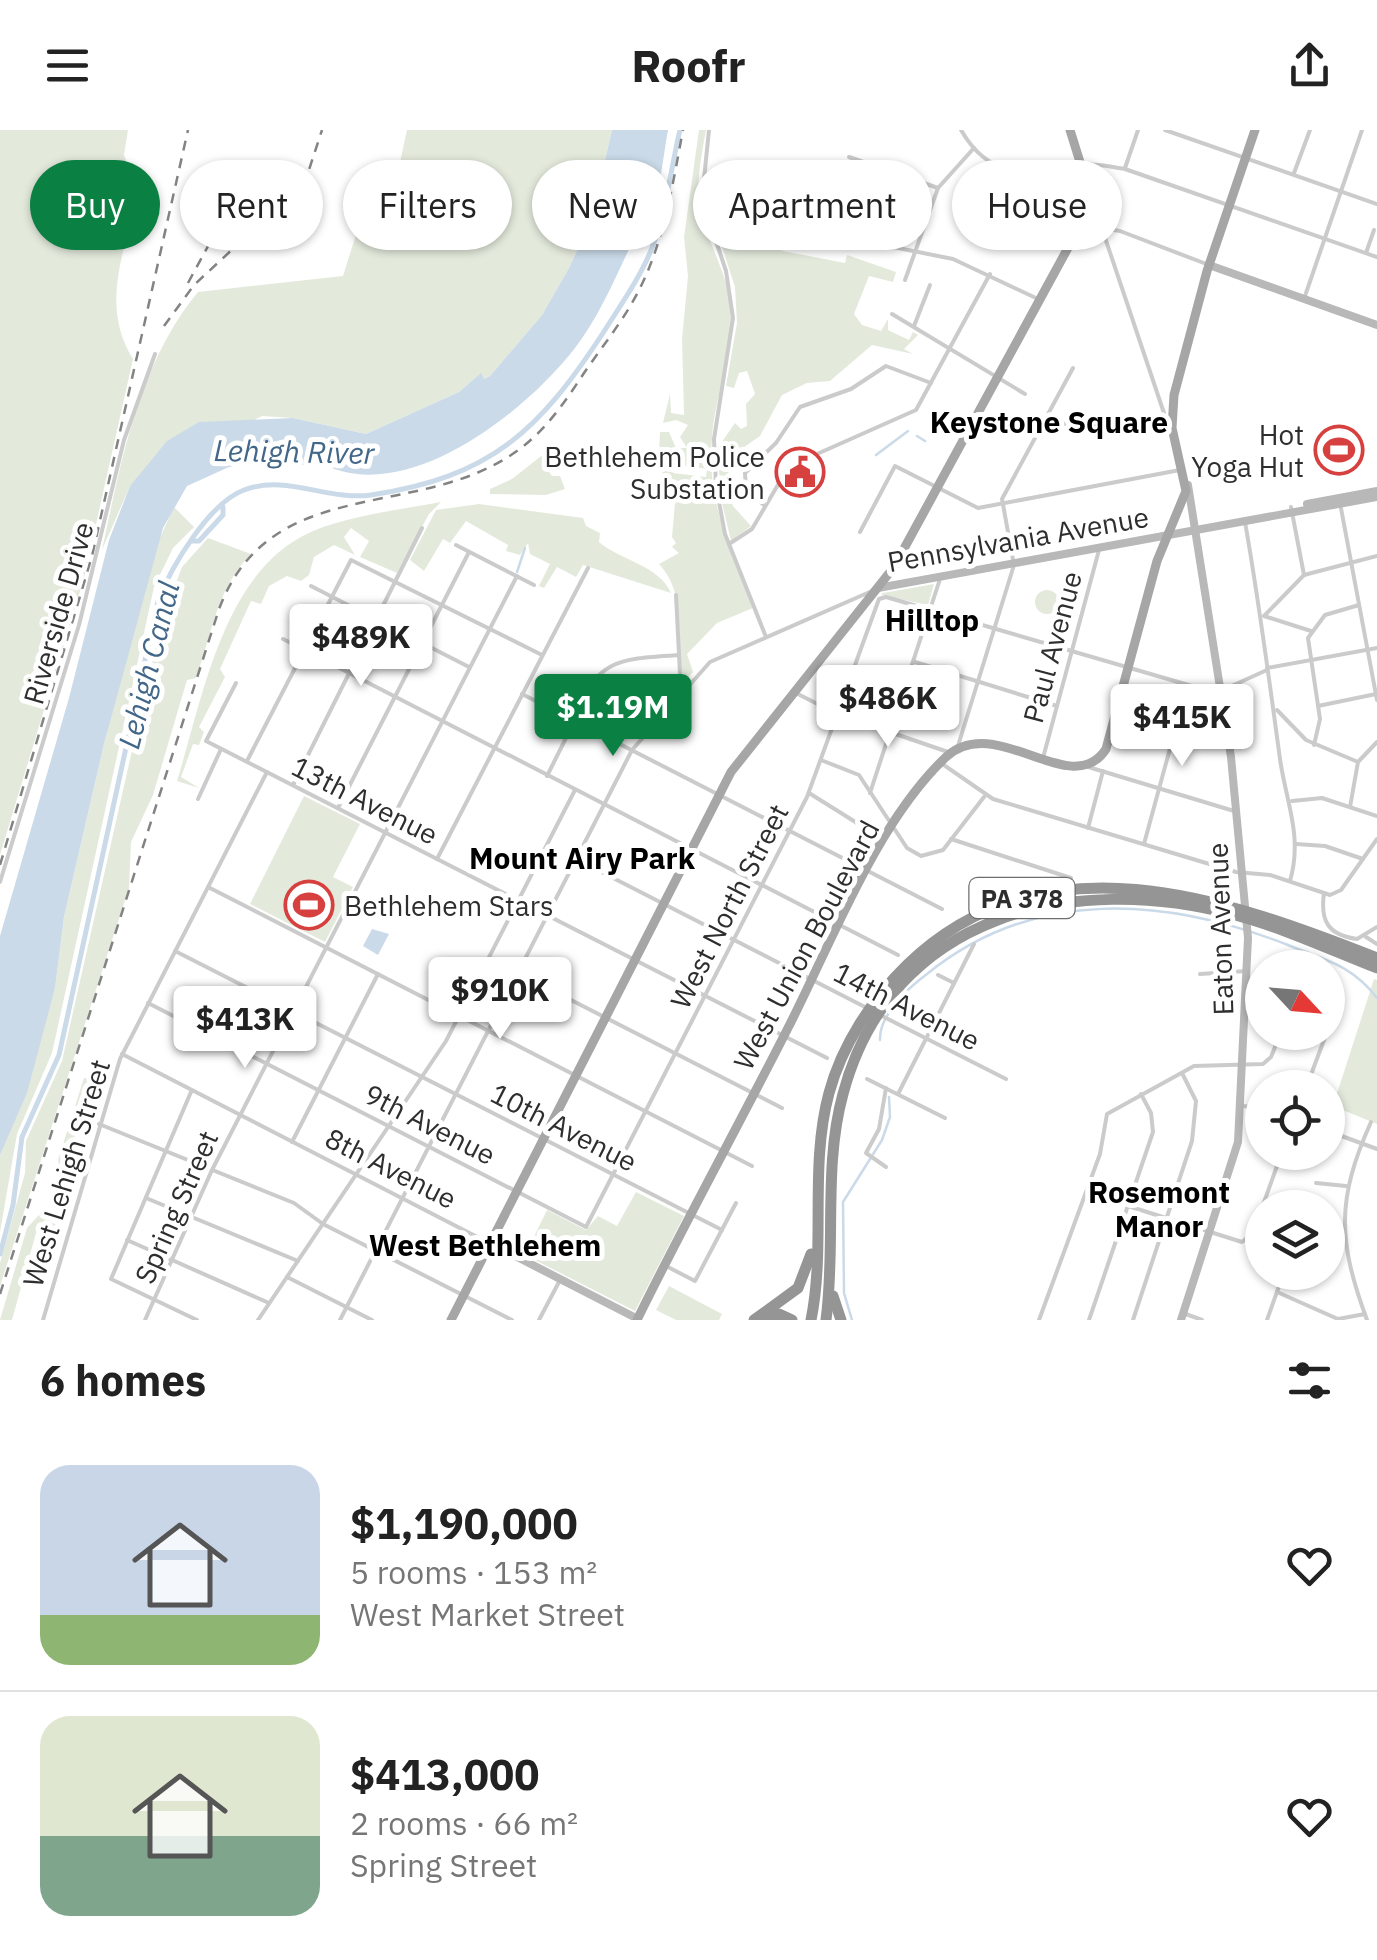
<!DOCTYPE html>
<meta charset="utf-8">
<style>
:root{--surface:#fff;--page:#f2f2f2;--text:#222;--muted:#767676;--line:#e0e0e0;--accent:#0b8043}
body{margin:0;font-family:"IBM Plex Sans",sans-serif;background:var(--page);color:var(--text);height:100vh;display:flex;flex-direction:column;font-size:38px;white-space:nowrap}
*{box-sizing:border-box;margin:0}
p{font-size:32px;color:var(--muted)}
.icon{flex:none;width:55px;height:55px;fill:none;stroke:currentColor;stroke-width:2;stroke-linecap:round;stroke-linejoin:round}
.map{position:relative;height:1190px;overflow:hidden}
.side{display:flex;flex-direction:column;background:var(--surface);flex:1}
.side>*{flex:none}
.banner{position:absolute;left:30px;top:30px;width:1318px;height:90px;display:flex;gap:20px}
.needle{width:65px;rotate:116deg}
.controls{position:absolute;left:1245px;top:820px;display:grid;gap:20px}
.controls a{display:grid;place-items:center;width:100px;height:100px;border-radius:50%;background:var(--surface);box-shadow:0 2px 8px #0004;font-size:50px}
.price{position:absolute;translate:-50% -85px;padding:0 22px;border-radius:10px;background:#fff;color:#222;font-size:32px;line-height:65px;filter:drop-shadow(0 2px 5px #0008)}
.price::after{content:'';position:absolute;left:50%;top:60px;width:30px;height:22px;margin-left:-15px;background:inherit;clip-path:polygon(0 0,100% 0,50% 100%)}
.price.current{background:var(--accent);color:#fff}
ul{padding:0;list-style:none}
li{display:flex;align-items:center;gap:30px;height:250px;padding:0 40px}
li+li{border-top:2px solid var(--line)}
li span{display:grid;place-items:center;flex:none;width:280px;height:200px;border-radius:30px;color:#555}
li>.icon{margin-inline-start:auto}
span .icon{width:120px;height:120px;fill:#fffc;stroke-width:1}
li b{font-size:42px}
h2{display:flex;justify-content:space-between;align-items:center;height:120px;padding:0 40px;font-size:42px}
.chip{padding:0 35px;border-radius:45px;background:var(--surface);box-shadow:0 2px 8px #0004;font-size:35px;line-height:90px}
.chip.current{background:var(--accent);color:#fff}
header{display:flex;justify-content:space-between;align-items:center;height:130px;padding:0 40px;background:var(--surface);font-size:45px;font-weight:700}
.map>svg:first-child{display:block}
</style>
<header><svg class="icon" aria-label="menu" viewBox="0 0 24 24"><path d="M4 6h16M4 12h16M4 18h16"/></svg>Roofr<svg class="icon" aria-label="share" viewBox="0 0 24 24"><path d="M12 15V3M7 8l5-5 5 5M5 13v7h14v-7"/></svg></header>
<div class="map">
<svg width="1377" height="1190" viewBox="0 0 1377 1190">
<rect width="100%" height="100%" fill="#fff"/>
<g fill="#e3eadc">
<path d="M 0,0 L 128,0 L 124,25 L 128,36 L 146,41 C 132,102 95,169 133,229 L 84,448 L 0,725 Z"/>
<path d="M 407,0 L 612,0 L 591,90 L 569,138 L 542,185 L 490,246 L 484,249 L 480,244 L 459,262 L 366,304 L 293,288 L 262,286 L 130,356 L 102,420 C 121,331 139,233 198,162 L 343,146 L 359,95 L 387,92 Z"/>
<path d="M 699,0 L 706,0 C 701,28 695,55 701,84 C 709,116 728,144 731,179 C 734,222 715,265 712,308 C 706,369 731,422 753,478 L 717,493 L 687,524 L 693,542 L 686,549 C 666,523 695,474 659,434 L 679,423 L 672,417 L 676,413 L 672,407 L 676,362 L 662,343 L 668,336 L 673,343 L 706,347 L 707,339 L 671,333 L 659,323 L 660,302 L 669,302 L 676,318 L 687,318 L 680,307 L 688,295 L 676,290 L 663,293 L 670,264 L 671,283 L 684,285 L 682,209 L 688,146 L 684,107 Z"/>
<path d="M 707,71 L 719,97 L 783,121 L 845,133 L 847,125 L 896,142 L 893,152 L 869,146 L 854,184 L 862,195 L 881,201 L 888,189 L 888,200 L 909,210 L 913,202 L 918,205 L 904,219 L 929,233 L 913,224 L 872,215 L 830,251 L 807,253 L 782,265 L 760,306 L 737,322 L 729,336 L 727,359 L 733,376 L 751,396 L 731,411 L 722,373 L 717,319 L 735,293 L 741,299 L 747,296 L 746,274 L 755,264 L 747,241 L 739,243 L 734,258 L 726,256 L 737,193 L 735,157 Z"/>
<path d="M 545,323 L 545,336 L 552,346 L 560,346 L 565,359 L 546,365 L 490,364 L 490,359 L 512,349 Z"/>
<path d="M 441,372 L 429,384 L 397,443 L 360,427 L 369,411 L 351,398 L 344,407 L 355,425 L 334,415 L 314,427 L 309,445 L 301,451 L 287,446 L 269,456 L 261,474 L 251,471 L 220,539 L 225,547 L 199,597 L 204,602 L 199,615 L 193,614 L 181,647 L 199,658 L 177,651 C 203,568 223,439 313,401 C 352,385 399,380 441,372 Z"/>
<path d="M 479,374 L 583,388 L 586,396 L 600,403 L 599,412 C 621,431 659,435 671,463 L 583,435 L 576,447 L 557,437 L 544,458 L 539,456 L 550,434 L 530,424 L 528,413 L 520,425 L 506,421 L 508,415 L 466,391 L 450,413 L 443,409 L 424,441 L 410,430 L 436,380 Z"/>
<path d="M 174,377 L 194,397 L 173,418 L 154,457 L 52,923 L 17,1004 L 0,1102 L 0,1025 L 55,858 L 64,787 L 104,614 L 153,423 Z"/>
<path d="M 208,408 L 251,424 C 216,459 212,504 196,548 L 187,550 L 153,665 L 131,712 L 129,758 L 0,1156 L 0,1133 L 25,1043 L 26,1011 L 62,931 L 161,492 L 182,437 Z"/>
<path d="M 934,454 L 928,475 L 881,465 L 883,463 Z"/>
<circle cx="1047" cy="472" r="12"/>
<path d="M 304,666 L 360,694 L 333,747 L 353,757 L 325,812 L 250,774 Z"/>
<path d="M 1374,849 L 1377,850 L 1377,994 L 1333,976 Z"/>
<path d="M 84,948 L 94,948 L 95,953 L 90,954 L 68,1029 L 78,1038 L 67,1083 L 58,1030 Z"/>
<path d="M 636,1062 L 684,1086 L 635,1181 L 525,1125 L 547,1080 L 586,1100 L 598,1086 L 617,1096 Z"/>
<path d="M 39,1085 L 58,1096 L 40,1097 L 36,1103 L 12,1190 L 0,1190 L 27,1098 Z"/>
<path d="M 669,1156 L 722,1184 L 719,1190 L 676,1190 L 656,1180 Z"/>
</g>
<g fill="#cadae8">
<path d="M 612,0 L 668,0 C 661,37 659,91 630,117 C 614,151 598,188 575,218 C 524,284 400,382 316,330 L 303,335 L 271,330 L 229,337 L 187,356 L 163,398 L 104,614 L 64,787 L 55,858 L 27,963 L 0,1025 L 0,806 L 69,568 L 109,410 L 130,356 L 167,311 L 199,292 L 293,288 L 366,304 L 459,262 L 481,243 L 484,249 L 490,246 L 542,185 L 569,138 L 591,90 Z"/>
<path d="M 372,799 L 389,804 L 378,825 L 363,816 Z"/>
</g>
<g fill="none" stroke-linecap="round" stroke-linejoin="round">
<g stroke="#cadae8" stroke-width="2.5">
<path d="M 917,306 L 925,311"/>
<path d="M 876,325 L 908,301"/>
<path d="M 517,442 L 525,418"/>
<path d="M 880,910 C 879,885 908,858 927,844 C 1034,757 1165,767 1288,815 C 1325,830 1352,835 1377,868"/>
<path d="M 852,1190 L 844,1163 L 843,1072 L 882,1010 L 890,987 L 889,967"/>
</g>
<g stroke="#cadae8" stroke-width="5">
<path d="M 191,411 L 199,411 L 223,385 L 223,377"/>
<path d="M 0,1124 L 13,1075 L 22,1007 L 59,925 L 158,471 C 171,437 209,373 244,360 C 286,344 328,371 371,365 C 491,347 539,301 603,203 C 620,176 640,148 652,118 C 666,81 671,38 680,0"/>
</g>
<g stroke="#cbcbcb" stroke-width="4">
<path d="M 709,0 L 702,69 L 726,141 L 733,188 L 714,309 L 716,356 L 725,404 L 766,507"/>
<path d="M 961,0 C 991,52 1028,43 1078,35 C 1092,32 1110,37 1125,39 L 1377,127"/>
<path d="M 1165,0 L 1377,74"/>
<path d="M 849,27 L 938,58"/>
<path d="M 1125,38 L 1138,0"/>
<path d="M 1294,43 L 1310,0"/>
<path d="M 1091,66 L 1169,298"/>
<path d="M 798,86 L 883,115 L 953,129 L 1038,169"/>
<path d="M 1081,95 L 1120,101 L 1209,135"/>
<path d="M 1366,123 L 1374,100"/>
<path d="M 905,150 L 938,58 L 974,18"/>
<path d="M 1305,166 L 1362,0"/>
<path d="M 892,184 L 1025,264"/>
<path d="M 914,196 L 930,155"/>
<path d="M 1048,285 L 1074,299 L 1133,289"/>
<path d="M 1340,373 L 1377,570"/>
<path d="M 764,375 L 746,360 L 745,343 L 776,313 L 800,277 L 851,259 L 886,236 L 931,253"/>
<path d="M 1291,377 L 1304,445"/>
<path d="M 1245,392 C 1259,471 1269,549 1280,629 C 1286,672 1303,706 1290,751"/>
<path d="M 860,402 L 895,336 L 978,378 L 1180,340"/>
<path d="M 729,414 L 752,399 L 782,348 L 799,332 L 916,280 L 990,144"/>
<path d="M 456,415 L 534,455"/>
<path d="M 311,456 L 469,537"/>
<path d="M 676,465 L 681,564"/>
<path d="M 1311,501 L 1264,486 L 1304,445 L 1377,426"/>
<path d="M 283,509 L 898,825"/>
<path d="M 915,532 L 1057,576"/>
<path d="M 1267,538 L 1377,518"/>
<path d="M 236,553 L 206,611 L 827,928"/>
<path d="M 794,562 L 837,584 L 951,623"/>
<path d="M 522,564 L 942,779"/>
<path d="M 1318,576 L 1376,564"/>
<path d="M 1277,580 L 1306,610 L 1358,632"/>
<path d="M 570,588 C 601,529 614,529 679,525"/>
<path d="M 1314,615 L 1320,589 L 1308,508 L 1325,485 L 1359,475"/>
<path d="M 957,619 L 1014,435 L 1002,369 L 1073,238"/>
<path d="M 1043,628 L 1099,420"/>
<path d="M 821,630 L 859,645 L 907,718 L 921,726 L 943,720 L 984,667"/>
<path d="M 247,631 L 351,430 L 542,525"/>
<path d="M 941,633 L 993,669 L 1236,742 L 1270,745 L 1330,765 L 1341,760 L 1377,709"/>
<path d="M 1085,636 L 1234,681"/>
<path d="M 547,646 L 574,592"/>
<path d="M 293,655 L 422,398"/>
<path d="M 809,663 L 881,708"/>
<path d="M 870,663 L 940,449"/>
<path d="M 198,669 L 221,619"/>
<path d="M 1292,671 L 1322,668 L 1377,686"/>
<path d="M 1350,677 L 1358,632 L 1377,612"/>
<path d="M 338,678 L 469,422"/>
<path d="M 1088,698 L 1103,641"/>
<path d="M 951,709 L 1071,748"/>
<path d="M 1144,714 L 1187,556"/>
<path d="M 1296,714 L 1325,716 L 1363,729"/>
<path d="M 437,729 L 588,438"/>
<path d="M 576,729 L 865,877"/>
<path d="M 0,752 L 79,495 L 124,310 L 155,224"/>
<path d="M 208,757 L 752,1036"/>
<path d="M 1324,763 C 1320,791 1328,805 1357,809 L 1377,797"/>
<path d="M 1366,807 L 1377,814"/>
<path d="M 175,821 L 722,1100"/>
<path d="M 489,828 L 782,978"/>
<path d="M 1200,844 L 1247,841"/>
<path d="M 938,845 L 954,853"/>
<path d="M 148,873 L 586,1097 L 807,667 L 879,469 L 886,467 L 1216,563 L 1267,540"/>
<path d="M 1328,874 L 1332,888 L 1328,901"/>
<path d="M 882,886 L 1006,949"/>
<path d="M 122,924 L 487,1112"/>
<path d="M 867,949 L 945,988"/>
<path d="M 1306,958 L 1327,902"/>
<path d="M 191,962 L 111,1149 L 197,1190"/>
<path d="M 898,964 L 974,814"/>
<path d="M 1243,976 L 1262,978"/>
<path d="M 99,994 L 294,1073 L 323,1094 L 512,1190"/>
<path d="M 1328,1001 L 1377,1019"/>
<path d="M 292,1012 L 378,844"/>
<path d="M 886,1037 L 866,1023 L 879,999 L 886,958"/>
<path d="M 1316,1053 L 1346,1056"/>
<path d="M 146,1068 L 298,1131"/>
<path d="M 1128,1076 L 1242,1112 L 1253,1103 L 1282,1022"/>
<path d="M 1328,1105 L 1342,1104"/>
<path d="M 127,1110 L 269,1173"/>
<path d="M 666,1136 L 695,1151 L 736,1073"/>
<path d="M 287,1147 L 372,1190"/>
<path d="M 1277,1162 L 1338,1189 L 1365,1184"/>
<path d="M 1183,1183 L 1202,1190"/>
<path d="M 43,1190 L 120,929 L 267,642"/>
<path d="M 145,1190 L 212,1040 L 517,446"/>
<path d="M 258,1190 L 446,911 L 575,660"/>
<path d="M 340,1190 L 632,620 L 710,532 L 872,461"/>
<path d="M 539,1190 L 560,1150"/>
<path d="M 1039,1190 L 1100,1024 L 1107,984 L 1194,936 L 1263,934 L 1271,927 L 1281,902"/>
<path d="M 1089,1190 L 1153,1002 L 1151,983 L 1141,964"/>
<path d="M 1133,1190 L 1192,1011 L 1196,971 L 1182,943"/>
<path d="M 1267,1190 L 1284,1142"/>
<path d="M 1367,1190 C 1338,1111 1336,1070 1371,992"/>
</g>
<g stroke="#b8b8b8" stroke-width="8">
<path d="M 1209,135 L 1377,195"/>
<path d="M 1307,374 L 1377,361"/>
<path d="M 878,458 L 1377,367"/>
<path d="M 490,1113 L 638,1189"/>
<path d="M 1181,1190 L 1238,1012 L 1248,808 L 1231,627 L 1188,355"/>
</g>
<g stroke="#a6a6a6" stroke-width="9">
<path d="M 451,1190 L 731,642 L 894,437 L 1087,83 L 1089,61 L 1070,0"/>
<path d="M 637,1190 C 686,1090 740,993 790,894 C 833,809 877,692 946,627 C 996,581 1072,672 1106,619 L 1157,431 L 1186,361 L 1172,298 L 1174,265 L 1207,141 L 1255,0"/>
</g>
<g stroke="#959595" stroke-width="11">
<path d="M 833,1166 L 841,1190"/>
<path d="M 764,1188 L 779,1184 L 792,1190"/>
<path d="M 754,1190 L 798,1158 L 811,1124"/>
<path d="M 811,1190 C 826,1116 809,1037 829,963 C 842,915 872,869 907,835 C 1043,703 1225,768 1377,828"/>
<path d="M 826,1190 C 836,1116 823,1036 843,964 C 891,783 1073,742 1235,785 C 1284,798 1331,820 1377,838"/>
</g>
<g stroke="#838383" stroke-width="2.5" stroke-dasharray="10 8" stroke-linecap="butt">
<path d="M 188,153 L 226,83"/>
<path d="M 164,196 L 194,155 L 305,52 L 322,0"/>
<path d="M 0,735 L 92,426 L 188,0"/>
<path d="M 0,1164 L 219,479 C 269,346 410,389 508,327 C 542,306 563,275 584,243 C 604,214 627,186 642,154 C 665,106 673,52 683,0"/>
</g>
</g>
<defs>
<g id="stadium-ring" transform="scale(2.5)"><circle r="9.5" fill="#fff" stroke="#d6403e" stroke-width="1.5"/><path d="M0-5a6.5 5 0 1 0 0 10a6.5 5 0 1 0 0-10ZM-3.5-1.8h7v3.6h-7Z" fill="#d6403e"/></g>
<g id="civic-ring" transform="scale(2.5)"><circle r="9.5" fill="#fff" stroke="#d6403e" stroke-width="1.5"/><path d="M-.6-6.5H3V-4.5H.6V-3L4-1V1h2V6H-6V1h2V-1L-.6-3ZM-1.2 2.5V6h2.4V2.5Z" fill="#d6403e"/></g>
</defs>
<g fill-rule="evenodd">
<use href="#stadium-ring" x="1339" y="320"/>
<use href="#civic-ring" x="800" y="342"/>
<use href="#stadium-ring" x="309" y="775"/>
</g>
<g text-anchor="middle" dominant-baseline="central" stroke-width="10" stroke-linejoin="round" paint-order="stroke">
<rect fill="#fff" stroke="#6d6d6d" stroke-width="2.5" x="969.5" y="748" width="105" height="40" rx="8"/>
<g font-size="25" font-weight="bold" fill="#2e2e2e">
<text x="1022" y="768">PA 378</text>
</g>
<g font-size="28" fill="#2e2e2e" stroke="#fff" text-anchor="end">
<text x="1304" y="304">Hot<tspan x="1304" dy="32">Yoga Hut</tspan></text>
<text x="765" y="326">Bethlehem Police<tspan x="765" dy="32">Substation</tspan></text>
<text x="344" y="775" text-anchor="start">Bethlehem Stars</text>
</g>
<g font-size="28" fill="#2e2e2e" stroke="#fff">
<text transform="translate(1018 409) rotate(-10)">Pennsylvania Avenue</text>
<text transform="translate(58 483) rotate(-74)">Riverside Drive</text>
<text transform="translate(1052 517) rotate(-75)">Paul Avenue</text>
<text transform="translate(365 670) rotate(27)">13th Avenue</text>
<text transform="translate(729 776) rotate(-63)">West North Street</text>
<text transform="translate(1220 799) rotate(-92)">Eaton Avenue</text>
<text transform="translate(806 815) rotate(-62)">West Union Boulevard</text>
<text transform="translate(907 876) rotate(27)">14th Avenue</text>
<text transform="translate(430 994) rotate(27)">9th Avenue</text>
<text transform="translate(564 997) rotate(27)">10th Avenue</text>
<text transform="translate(391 1038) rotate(27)">8th Avenue</text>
<text transform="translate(66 1043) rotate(-73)">West Lehigh Street</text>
<text transform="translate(176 1077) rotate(-66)">Spring Street</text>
</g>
<g font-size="30" font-weight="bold" fill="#000" stroke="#fff">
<text x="1049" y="291">Keystone Square</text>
<text x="932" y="489">Hilltop</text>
<text x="582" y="727">Mount Airy Park</text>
<text x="1159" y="1061">Rosemont<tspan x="1159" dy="34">Manor</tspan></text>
<text x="485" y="1114">West Bethlehem</text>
</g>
<g font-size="30" font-style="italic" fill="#436789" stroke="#fff">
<text transform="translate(294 321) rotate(1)">Lehigh River</text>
<text transform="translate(148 535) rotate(-76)">Lehigh Canal</text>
</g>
</g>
</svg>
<div class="controls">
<a><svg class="needle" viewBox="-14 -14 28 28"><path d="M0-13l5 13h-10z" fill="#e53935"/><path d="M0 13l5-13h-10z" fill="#767676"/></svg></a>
<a><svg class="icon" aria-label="locate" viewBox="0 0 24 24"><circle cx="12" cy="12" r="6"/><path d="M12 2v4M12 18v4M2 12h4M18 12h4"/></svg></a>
<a><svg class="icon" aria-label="layers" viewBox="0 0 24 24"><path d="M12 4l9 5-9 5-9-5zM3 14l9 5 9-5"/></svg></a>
</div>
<b class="price" style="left:361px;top:559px">$489K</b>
<b class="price" style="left:888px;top:620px">$486K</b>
<b class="price current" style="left:613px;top:629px">$1.19M</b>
<b class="price" style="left:1182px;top:639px">$415K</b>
<b class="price" style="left:500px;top:912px">$910K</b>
<b class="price" style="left:245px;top:941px">$413K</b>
<div class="banner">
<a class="chip current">Buy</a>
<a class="chip">Rent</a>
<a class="chip">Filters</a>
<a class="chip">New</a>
<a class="chip">Apartment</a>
<a class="chip">House</a>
</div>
</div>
<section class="side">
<h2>6 homes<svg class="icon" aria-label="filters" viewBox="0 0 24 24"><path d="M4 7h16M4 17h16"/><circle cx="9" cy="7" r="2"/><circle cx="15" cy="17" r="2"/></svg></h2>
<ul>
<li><span style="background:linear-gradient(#c9d6e8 75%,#8fb573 0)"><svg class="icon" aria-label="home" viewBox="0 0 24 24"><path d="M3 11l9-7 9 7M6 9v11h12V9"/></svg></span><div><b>$1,190,000</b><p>5 rooms · 153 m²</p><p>West Market Street</p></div><svg class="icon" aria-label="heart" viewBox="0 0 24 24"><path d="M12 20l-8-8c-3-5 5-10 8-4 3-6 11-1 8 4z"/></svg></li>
<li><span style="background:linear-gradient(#dfe7d0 60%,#7fa58c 0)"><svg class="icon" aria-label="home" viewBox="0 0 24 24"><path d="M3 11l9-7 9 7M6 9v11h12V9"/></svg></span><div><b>$413,000</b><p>2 rooms · 66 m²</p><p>Spring Street</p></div><svg class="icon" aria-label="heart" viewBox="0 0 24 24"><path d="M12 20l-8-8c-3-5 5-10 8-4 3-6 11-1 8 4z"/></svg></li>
</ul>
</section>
